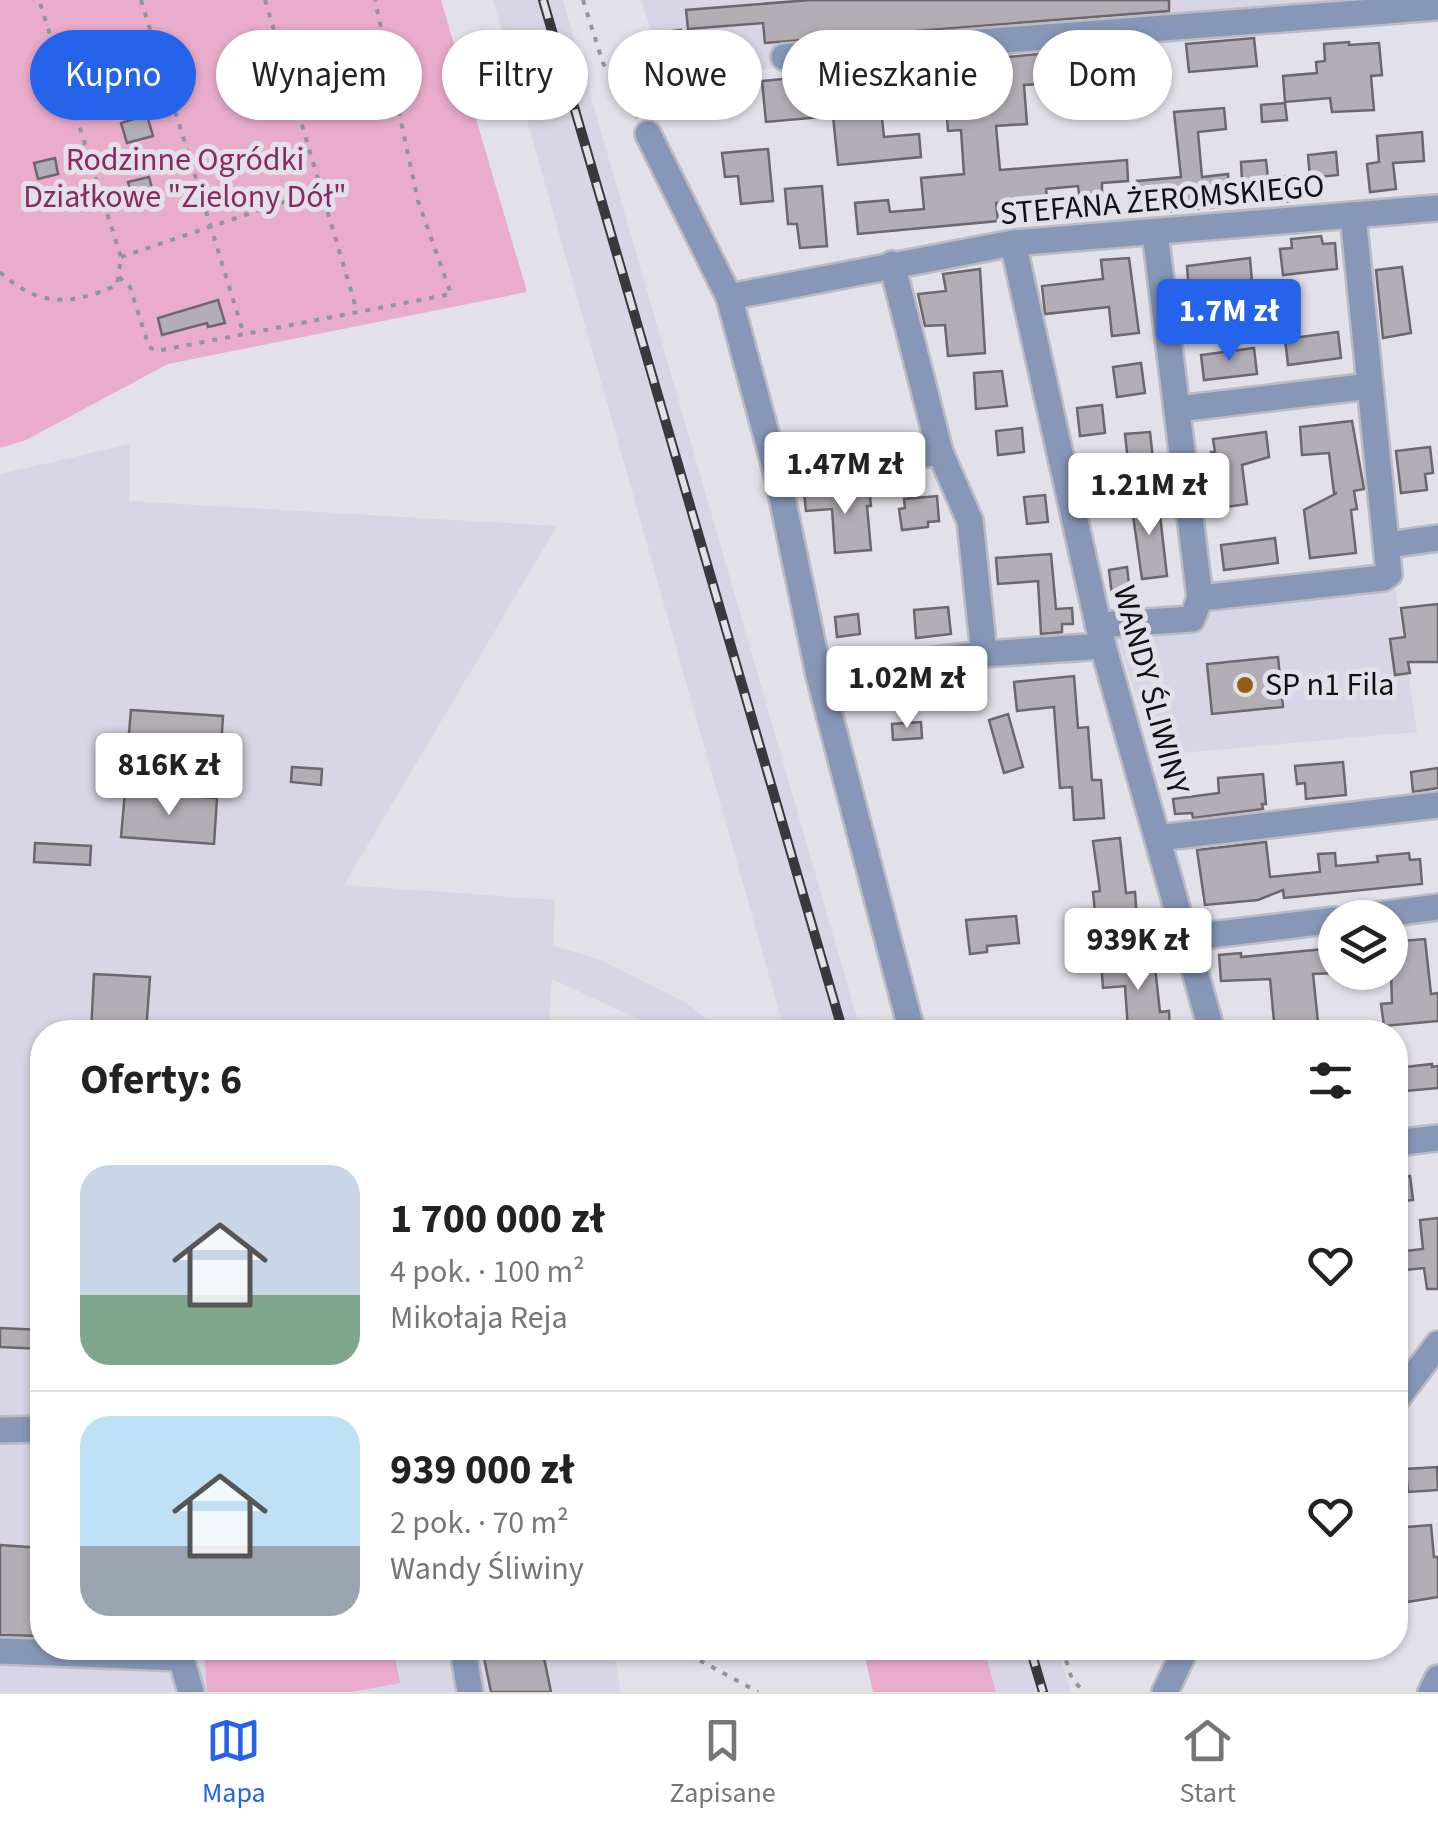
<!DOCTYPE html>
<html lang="pl">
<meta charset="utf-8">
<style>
:root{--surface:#fff;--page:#f2f2f2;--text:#222;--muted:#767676;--line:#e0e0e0;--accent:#2563eb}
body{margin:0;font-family:"Source Sans 3",sans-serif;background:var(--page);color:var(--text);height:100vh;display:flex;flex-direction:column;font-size:38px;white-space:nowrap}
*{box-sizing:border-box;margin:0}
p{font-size:32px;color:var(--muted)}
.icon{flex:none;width:55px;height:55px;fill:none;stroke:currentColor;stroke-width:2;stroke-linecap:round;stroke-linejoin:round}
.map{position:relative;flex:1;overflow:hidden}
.details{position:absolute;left:30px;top:1020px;width:1378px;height:640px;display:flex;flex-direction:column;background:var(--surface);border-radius:40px;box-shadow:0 2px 8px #0004}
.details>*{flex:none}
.banner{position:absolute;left:30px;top:30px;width:1380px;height:90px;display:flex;gap:20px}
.buttons{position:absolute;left:1318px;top:900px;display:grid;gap:20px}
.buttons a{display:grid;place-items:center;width:90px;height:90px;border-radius:50%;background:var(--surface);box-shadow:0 2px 8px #0004;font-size:50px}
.price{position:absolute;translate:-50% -85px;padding:0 22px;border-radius:10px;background:#fff;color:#222;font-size:32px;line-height:65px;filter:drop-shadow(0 2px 5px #0008)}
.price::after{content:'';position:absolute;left:50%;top:60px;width:30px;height:22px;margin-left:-15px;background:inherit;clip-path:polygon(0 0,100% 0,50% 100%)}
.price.selected{background:var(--accent);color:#fff}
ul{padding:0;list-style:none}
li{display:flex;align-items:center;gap:30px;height:250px;padding:0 50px}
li+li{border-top:2px solid var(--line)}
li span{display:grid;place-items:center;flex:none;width:280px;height:200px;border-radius:30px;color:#555}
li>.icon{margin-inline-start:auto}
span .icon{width:120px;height:120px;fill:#fffc;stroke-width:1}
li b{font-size:42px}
h2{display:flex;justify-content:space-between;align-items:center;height:120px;padding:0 50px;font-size:42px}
.tag{padding:0 35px;border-radius:45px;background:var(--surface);box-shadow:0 2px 8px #0004;font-size:35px;line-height:90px}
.tag.selected{background:var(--accent);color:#fff}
.dock{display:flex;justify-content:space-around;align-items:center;height:140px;border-top:2px solid var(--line);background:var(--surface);font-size:28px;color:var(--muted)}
.dock a{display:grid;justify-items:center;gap:5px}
.dock .selected{color:var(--accent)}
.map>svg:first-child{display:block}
</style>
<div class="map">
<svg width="1438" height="1692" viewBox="0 0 1438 1692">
<rect width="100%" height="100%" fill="#e2e0e9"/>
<g fill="#d8d5e6">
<path d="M 493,0 L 563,0 L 861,1032 L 785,1032 Z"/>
<path d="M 641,0 L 1438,0 L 1438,13 L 666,77 Z"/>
<path d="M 130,444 L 129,501 L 557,526 L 344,885 L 555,900 L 553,946 L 599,959 L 685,1002 L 722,1032 L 666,1032 L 552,979 L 548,1032 L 42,1032 L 42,1648 L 204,1648 L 207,1692 L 0,1692 L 0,474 Z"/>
<path d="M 1395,585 L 1417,732 L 1158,755 L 1116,637 L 1204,626 L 1211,605 Z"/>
<path d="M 393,1648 L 613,1648 L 621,1692 L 351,1692 L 399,1683 Z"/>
<path d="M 984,1648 L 1057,1648 L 1071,1692 L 996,1692 Z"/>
</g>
<g fill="#e9accb">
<path d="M 0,0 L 441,0 L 527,292 L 168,364 L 26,440 L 0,448 Z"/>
<path d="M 204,1648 L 393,1648 L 400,1683 L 351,1692 L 207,1692 Z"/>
<path d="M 863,1648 L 984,1648 L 996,1692 L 873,1692 Z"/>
</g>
<g fill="#b3adb5" stroke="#6c676d" stroke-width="2.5">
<path d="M 810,0 L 1169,0 L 1169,11 L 765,43 L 763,23 L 688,29 L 686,10 Z"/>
<path d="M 681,30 L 686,64 L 667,67 L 657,33 Z"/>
<path d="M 1254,38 L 1257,66 L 1189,72 L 1186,44 Z"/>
<path d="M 1349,42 L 1349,45 L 1379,43 L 1382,75 L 1371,76 L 1374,110 L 1332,112 L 1330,98 L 1285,102 L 1283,76 L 1317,73 L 1316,62 L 1325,61 L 1324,44 Z"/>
<path d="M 1114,48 L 1115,79 L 1096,79 L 1095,50 Z"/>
<path d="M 1059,52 L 1061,83 L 1024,85 L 1027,124 L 996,126 L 1000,170 L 1127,160 L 1128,181 L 1102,183 L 1102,193 L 1079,194 L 1078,186 L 1046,189 L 1047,198 L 996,203 L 998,221 L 858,234 L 855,203 L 888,200 L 890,212 L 924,209 L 921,178 L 964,174 L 961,130 L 948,131 L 945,93 L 880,99 L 884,137 L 919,134 L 921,157 L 838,165 L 833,116 L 766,122 L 762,81 Z"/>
<path d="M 1285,103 L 1287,120 L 1262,122 L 1261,105 Z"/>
<path d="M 1224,108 L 1226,129 L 1198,132 L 1202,177 L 1228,174 L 1231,206 L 1140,214 L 1137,181 L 1181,177 L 1174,112 Z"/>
<path d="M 147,115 L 153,136 L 127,143 L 121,123 Z"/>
<path d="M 1422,132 L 1424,161 L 1393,163 L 1396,189 L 1370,192 L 1367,164 L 1379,162 L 1377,136 Z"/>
<path d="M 768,149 L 773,201 L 741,204 L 738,176 L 725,177 L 722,153 Z"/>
<path d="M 1336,152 L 1338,175 L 1310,178 L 1308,155 Z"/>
<path d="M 55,158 L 58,174 L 38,179 L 34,163 Z"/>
<path d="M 1266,160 L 1268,179 L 1242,181 L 1241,162 Z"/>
<path d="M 1296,175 L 1299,200 L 1276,203 L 1273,178 Z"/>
<path d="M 149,177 L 154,196 L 133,202 L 128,182 Z"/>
<path d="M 822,186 L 827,246 L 800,248 L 797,224 L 788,224 L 785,189 Z"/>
<path d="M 1321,236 L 1323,244 L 1335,243 L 1337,269 L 1283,275 L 1280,249 L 1292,248 L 1291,239 Z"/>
<path d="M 1129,258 L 1139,333 L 1112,336 L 1109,307 L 1045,314 L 1042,286 L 1103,279 L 1101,260 Z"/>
<path d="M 1250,258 L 1252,282 L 1239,283 L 1240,289 L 1213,291 L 1214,303 L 1190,304 L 1187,266 Z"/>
<path d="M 1402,267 L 1411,333 L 1383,338 L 1376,270 Z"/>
<path d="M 980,269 L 985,353 L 948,356 L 945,325 L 925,326 L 918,294 L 946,291 L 943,274 Z"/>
<path d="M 218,300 L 225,323 L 208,327 L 207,323 L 162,335 L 158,318 Z"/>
<path d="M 1338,332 L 1341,358 L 1288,365 L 1285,339 Z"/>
<path d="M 1254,348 L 1257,374 L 1204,380 L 1201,355 Z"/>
<path d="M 1141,363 L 1145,393 L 1117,397 L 1113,367 Z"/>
<path d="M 1002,371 L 1007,406 L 976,409 L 974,373 Z"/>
<path d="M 1102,405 L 1105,433 L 1080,436 L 1077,408 Z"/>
<path d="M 1352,421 L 1364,489 L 1354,491 L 1357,509 L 1351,510 L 1356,553 L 1310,558 L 1304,510 L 1337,493 L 1334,493 L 1329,453 L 1302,455 L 1300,427 Z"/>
<path d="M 1022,428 L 1024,452 L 998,455 L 996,431 Z"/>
<path d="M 1150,432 L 1153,459 L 1128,462 L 1125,434 Z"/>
<path d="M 1266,432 L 1269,457 L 1242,465 L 1247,504 L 1206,510 L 1203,493 L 1217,491 L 1211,452 L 1215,452 L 1213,439 Z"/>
<path d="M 1430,447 L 1433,473 L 1425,474 L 1427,490 L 1401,493 L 1396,451 Z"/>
<path d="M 1123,480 L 1125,513 L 1095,515 L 1093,482 Z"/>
<path d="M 869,488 L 871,506 L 867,506 L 871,550 L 835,553 L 832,509 L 806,511 L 804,493 Z"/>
<path d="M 1045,495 L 1048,522 L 1027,524 L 1024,497 Z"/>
<path d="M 937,496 L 939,521 L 928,522 L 928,527 L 902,530 L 899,509 L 905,508 L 904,499 Z"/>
<path d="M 1158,498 L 1167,576 L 1142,579 L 1131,501 Z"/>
<path d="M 1275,538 L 1278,563 L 1224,570 L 1221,545 Z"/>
<path d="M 1051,554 L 1056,609 L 1072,608 L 1073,624 L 1062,624 L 1062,632 L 1041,634 L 1038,581 L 998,584 L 996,558 Z"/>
<path d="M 1127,567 L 1130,593 L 1112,595 L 1109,570 Z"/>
<path d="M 1438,604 L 1438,662 L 1408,662 L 1410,673 L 1395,675 L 1390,639 L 1405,637 L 1401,608 Z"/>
<path d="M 948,607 L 951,634 L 916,638 L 914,610 Z"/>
<path d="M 858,614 L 860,634 L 837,637 L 835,617 Z"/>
<path d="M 1278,657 L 1283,707 L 1212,714 L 1207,664 Z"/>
<path d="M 1074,676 L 1078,728 L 1088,727 L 1092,780 L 1101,780 L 1104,818 L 1074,820 L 1072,787 L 1060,788 L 1054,707 L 1017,711 L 1014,682 Z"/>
<path d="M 964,678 L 966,708 L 936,710 L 934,683 Z"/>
<path d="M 131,710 L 223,716 L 220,762 L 127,756 Z"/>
<path d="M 1008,714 L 1023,767 L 1004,773 L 989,720 Z"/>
<path d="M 921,722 L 922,738 L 893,740 L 892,724 Z"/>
<path d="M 1343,762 L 1346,795 L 1306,799 L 1305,783 L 1297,784 L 1295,766 Z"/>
<path d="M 292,767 L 322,769 L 321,785 L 291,782 Z"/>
<path d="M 1438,768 L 1438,788 L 1413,792 L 1411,772 Z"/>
<path d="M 1263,774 L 1266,804 L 1262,804 L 1263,809 L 1193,818 L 1192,813 L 1175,814 L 1173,799 L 1219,793 L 1218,778 Z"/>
<path d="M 125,792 L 217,798 L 214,844 L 121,837 Z"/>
<path d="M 1120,838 L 1126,893 L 1135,892 L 1137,920 L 1113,922 L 1112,910 L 1095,912 L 1093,892 L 1100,891 L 1093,841 Z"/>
<path d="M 1266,842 L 1270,877 L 1320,872 L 1318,854 L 1335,853 L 1336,866 L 1378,862 L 1377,856 L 1409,853 L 1410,860 L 1420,859 L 1422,884 L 1284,898 L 1283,890 L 1258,900 L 1205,905 L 1197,850 Z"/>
<path d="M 35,843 L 91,846 L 90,865 L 34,862 Z"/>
<path d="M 1016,916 L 1019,943 L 987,946 L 987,952 L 970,954 L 966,920 Z"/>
<path d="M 1425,939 L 1431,994 L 1438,993 L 1438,1021 L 1384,1026 L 1381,1004 L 1392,1003 L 1390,942 Z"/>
<path d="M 1335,948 L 1335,973 L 1313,974 L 1319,1032 L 1275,1032 L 1270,979 L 1221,981 L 1219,955 L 1241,953 L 1241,957 Z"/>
<path d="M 1154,958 L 1160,1012 L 1169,1011 L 1170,1032 L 1128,1030 L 1125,986 L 1103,988 L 1101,963 Z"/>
<path d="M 94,974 L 150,977 L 146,1032 L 91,1032 Z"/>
<path d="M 1432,1064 L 1432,1067 L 1438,1066 L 1438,1088 L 1395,1092 L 1395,1068 Z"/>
<path d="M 1410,1176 L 1413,1200 L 1395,1202 L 1395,1178 Z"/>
<path d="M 1438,1218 L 1438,1289 L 1427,1289 L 1424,1268 L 1395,1271 L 1395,1252 L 1423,1249 L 1420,1220 Z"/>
<path d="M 0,1328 L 42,1330 L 42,1349 L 0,1347 Z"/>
<path d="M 1437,1467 L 1438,1490 L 1408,1492 L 1406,1469 Z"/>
<path d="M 1431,1525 L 1434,1557 L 1438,1557 L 1438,1597 L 1395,1604 L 1395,1528 Z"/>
<path d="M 0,1545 L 42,1548 L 42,1636 L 0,1635 Z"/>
<path d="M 482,1648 L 542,1648 L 551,1692 L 491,1692 Z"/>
</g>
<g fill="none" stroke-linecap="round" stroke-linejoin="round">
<g stroke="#bcbbc3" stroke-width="30">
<g id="minor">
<path d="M 784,57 L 1438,7"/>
<path d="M 648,134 L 729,297 L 778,478 L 819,675 L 912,1032"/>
<path d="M 1013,243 L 1103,646 L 1212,1032"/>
<path d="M 892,264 L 940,452 L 970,521 L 984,654"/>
<path d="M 729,297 L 1013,243 L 1438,208"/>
<path d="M 1178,409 L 1370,386"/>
<path d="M 778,478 L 940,452"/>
<path d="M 1388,545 L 1438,538"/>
<path d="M 1200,598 L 1383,578 L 1389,574 L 1353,215"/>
<path d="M 1098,625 L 1192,619 L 1200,598 L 1155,232"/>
<path d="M 819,675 L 984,654 L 1103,646"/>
<path d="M 1158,838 L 1438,805"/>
<path d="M 1355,918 L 1438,907"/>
<path d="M 1185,938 L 1335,920"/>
<path d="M 1395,1143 L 1438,1138"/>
<path d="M 1395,1401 L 1438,1344"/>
<path d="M 0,1430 L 42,1429"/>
<path d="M 463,1650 L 470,1692"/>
<path d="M 0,1651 L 181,1658 L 191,1692"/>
<path d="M 1165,1692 L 1186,1648"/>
<path d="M 1431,1692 L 1438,1678"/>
</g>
</g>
<g stroke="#96949b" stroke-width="4" stroke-dasharray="5 8" stroke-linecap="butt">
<path d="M 141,0 L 244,335"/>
<path d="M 265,0 L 357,311"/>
<path d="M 583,0 L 603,63 L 637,118"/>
<path d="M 121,257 L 322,189"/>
<path d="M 0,272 C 38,307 71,306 117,285 L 121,257 L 39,0"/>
<path d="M 119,277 L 130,287 L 149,347 L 157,351 L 451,294 L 418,201 L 375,0"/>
<path d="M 677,1648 L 758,1692"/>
<path d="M 1062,1648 L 1072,1679 L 1084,1692"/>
</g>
<use href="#minor" stroke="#8797b8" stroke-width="25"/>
<g stroke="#39393d" stroke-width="10">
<g id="rail">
<path d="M 543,0 L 843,1032"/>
<path d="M 1030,1648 L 1043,1692"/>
</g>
</g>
<use href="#rail" stroke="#e2e0e9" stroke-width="6" stroke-dasharray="19" stroke-linecap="butt"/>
</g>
<circle fill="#925e12" stroke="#e2e0e9" stroke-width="4" cx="1245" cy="685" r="10"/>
<g text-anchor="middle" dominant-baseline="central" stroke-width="10" stroke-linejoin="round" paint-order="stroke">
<g font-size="32" fill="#8a2863" stroke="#e2e0e9">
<text x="185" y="160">Rodzinne Ogródki<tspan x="185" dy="37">Działkowe "Zielony Dół"</tspan></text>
</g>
<g font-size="32" fill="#111114" stroke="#e2e0e9">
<text transform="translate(1162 200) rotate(-5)">STEFANA ŻEROMSKIEGO</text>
<text transform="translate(1151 690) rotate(75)">WANDY ŚLIWINY</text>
</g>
<g font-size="32" fill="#111114" stroke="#e2e0e9" text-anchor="start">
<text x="1265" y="685">SP n1 Fila</text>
</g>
</g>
</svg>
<div class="buttons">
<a><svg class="icon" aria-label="layers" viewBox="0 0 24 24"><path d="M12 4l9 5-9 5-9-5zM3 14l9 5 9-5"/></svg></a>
</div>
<b class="price selected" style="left:1229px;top:364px">1.7M zł</b>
<b class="price" style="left:845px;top:517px">1.47M zł</b>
<b class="price" style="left:1149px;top:538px">1.21M zł</b>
<b class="price" style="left:907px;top:731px">1.02M zł</b>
<b class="price" style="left:169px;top:818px">816K zł</b>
<b class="price" style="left:1138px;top:993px">939K zł</b>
<div class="banner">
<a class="tag selected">Kupno</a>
<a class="tag">Wynajem</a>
<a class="tag">Filtry</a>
<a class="tag">Nowe</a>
<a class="tag">Mieszkanie</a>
<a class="tag">Dom</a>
</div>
<section class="details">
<h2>Oferty: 6<svg class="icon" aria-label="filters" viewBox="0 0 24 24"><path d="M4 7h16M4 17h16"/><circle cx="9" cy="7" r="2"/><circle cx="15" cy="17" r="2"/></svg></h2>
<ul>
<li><span style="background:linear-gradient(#c9d6e8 65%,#7fa58c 0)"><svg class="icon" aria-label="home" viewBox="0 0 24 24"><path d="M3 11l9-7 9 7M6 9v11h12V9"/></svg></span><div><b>1 700 000 zł</b><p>4 pok. · 100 m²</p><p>Mikołaja Reja</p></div><svg class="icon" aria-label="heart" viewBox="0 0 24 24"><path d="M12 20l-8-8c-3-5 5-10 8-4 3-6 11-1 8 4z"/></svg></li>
<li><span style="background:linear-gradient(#bfe0f5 65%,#9aa5b1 0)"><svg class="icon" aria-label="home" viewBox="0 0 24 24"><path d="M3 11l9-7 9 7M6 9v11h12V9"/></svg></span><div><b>939 000 zł</b><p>2 pok. · 70 m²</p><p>Wandy Śliwiny</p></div><svg class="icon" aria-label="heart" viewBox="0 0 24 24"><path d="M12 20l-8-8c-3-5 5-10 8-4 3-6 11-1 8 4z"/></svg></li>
</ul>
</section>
</div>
<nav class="dock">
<a class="selected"><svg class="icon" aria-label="map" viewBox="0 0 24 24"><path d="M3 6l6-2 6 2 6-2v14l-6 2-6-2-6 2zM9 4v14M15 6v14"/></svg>Mapa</a>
<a><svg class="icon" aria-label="saved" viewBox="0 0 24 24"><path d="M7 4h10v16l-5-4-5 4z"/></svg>Zapisane</a>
<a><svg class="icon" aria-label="home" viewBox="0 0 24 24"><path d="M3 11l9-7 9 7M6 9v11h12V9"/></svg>Start</a>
</nav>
